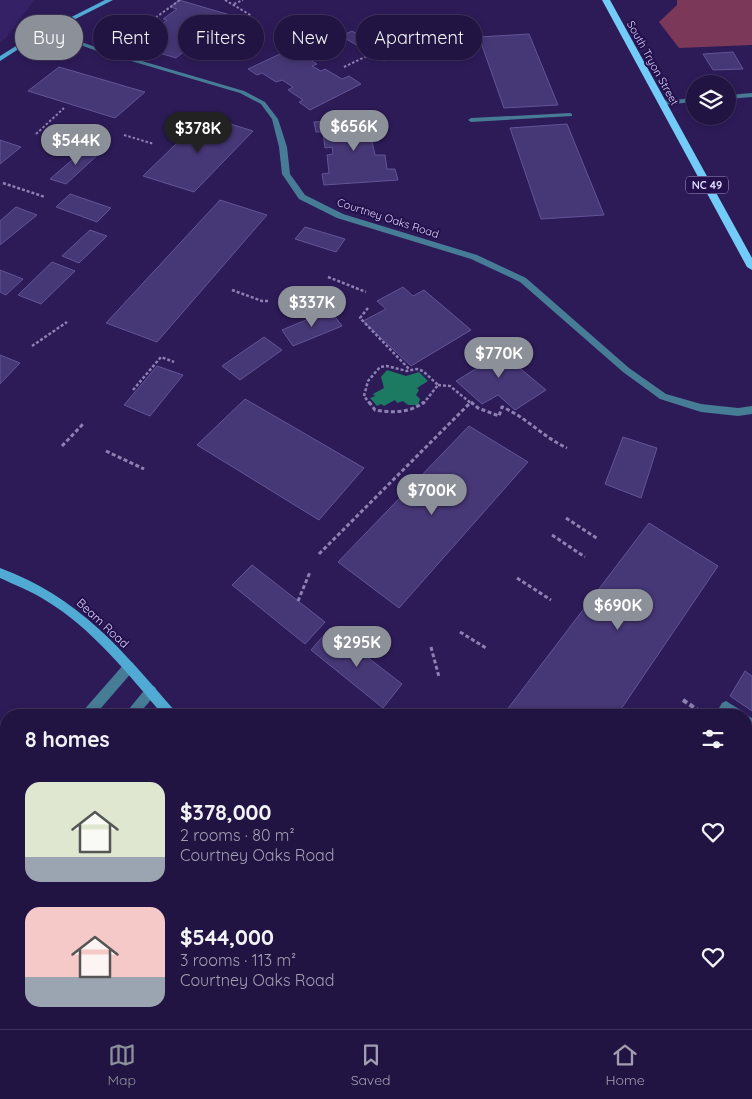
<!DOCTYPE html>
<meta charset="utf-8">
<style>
:root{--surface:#221442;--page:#2e214d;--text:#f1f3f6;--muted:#a29eb2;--line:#3f335b;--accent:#8c9099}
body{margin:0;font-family:Quicksand,sans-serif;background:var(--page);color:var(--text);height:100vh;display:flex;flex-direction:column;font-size:19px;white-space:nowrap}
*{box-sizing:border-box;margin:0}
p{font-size:16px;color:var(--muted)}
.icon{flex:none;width:28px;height:28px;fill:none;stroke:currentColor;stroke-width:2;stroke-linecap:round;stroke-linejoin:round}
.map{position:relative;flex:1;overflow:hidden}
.panel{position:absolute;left:0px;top:709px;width:752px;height:321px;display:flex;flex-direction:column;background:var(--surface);border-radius:20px 20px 0 0;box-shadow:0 2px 8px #0003,0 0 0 1px var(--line)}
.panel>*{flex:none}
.guide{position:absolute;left:15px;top:15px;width:500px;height:45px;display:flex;gap:10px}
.tools{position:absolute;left:686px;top:75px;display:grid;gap:10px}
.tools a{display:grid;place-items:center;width:50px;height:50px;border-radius:50%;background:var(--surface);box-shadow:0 2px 8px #0003,0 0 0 1px var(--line);font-size:25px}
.price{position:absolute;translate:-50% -42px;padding:0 11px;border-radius:18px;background:var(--accent);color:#fff;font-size:16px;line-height:32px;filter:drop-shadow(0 1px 2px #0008)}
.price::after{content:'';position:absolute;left:50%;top:30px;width:15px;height:11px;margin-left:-8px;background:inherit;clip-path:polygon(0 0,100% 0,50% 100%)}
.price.active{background:#222;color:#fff}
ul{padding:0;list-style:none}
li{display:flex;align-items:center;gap:15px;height:125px;padding:0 25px}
li span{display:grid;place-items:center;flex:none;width:140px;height:100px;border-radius:15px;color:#555}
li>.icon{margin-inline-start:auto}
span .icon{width:60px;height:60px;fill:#fffc;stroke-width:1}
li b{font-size:21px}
h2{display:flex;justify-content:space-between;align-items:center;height:60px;padding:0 25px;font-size:21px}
.tag{padding:0 18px;border-radius:22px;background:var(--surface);box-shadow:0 2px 8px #0003,0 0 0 1px var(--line);font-size:18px;line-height:45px}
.tag.active{background:var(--accent);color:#fff}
.tab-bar{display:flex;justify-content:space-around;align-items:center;height:70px;border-top:1px solid var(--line);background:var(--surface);font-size:14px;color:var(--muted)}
.tab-bar a{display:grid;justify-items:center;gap:2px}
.tab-bar .active{color:var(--accent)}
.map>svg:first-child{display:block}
</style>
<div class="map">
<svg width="752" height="1029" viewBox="0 0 752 1029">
<rect width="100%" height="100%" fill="#2d1b58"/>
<path fill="#352266" d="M 0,0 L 34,0 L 6,38 L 0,42 Z"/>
<path fill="#7c3859" d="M 677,0 L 752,0 L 752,45 L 679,48 L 659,22 L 677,5 Z"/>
<g fill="#1c7a62">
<path d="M 390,21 C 410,26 410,27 416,46 L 413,52 C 396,59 374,39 360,30 Z"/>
<path d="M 387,370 L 406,376 L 419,372 L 428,381 L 417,388 L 419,390 L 416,395 L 420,399 L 418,405 L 408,405 L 403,401 L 397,403 L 395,400 L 384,406 L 381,404 L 377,406 L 370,398 L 375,396 L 373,394 L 384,388 L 381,377 Z"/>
</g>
<g fill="#463776" stroke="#625597">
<path d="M 179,0 L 230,15 L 221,22 L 216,20 L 203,29 L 198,28 L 188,36 L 194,37 L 181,47 L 187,49 L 176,58 L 124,42 L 134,34 L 139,36 L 154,25 L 158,27 L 167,20 L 163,19 L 177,9 L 170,7 Z"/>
<path d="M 352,31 L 395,56 L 384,61 L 341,36 Z"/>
<path d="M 529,34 L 558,105 L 504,108 L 479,37 Z"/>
<path d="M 299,45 L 309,51 L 302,55 L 317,64 L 312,66 L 321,71 L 325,69 L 342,79 L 349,76 L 361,84 L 310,110 L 299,102 L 303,100 L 288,90 L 293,87 L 282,80 L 276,82 L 262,73 L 257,75 L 248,69 Z"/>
<path d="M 733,52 L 743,69 L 713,70 L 703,54 Z"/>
<path d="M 59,67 L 145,92 L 115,118 L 28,91 Z"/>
<path d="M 205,116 L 253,131 L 194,192 L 143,176 Z"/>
<path d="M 384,117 L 386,125 L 377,126 L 379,141 L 372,141 L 375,155 L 385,155 L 387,169 L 395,169 L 398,180 L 324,185 L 322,174 L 329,173 L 327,155 L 333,154 L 332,147 L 325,148 L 323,132 L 316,132 L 314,122 Z"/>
<path d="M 567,124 L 604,215 L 541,219 L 510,128 Z"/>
<path d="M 0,140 L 21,147 L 0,164 Z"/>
<path d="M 87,147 L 102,151 L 66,184 L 50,179 Z"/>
<path d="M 70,194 L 111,208 L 97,222 L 56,207 Z"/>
<path d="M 220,200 L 267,215 L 157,342 L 106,323 Z"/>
<path d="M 16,207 L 37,215 L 0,245 L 0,221 Z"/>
<path d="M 305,227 L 345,239 L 336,252 L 295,239 Z"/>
<path d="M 90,230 L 107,236 L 79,263 L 62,256 Z"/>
<path d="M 52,262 L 75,271 L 41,304 L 18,295 Z"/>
<path d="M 0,270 L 23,279 L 6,295 L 0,292 Z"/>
<path d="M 403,287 L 413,296 L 424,290 L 471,330 L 411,366 L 363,321 L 386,309 L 377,301 Z"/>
<path d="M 330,310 L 342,326 L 293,346 L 282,330 Z"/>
<path d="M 264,337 L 282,350 L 240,380 L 222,366 Z"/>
<path d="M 480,342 L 500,360 L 512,353 L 522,361 L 516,365 L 546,390 L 515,410 L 498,395 L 482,404 L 456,381 L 482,365 L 466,351 Z"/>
<path d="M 0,355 L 20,363 L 0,384 Z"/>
<path d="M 157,366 L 183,375 L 150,416 L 124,405 Z"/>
<path d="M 245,399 L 364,468 L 319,520 L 197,445 Z"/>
<path d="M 469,426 L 528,462 L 399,608 L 338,562 Z"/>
<path d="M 623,437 L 657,448 L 641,498 L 605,484 Z"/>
<path d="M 649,523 L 718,566 L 617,715 L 503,715 Z"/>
<path d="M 252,565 L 325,622 L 305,644 L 232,585 Z"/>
<path d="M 330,628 L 402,684 L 383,708 L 311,650 Z"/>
<path d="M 745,671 L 752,676 L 752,711 L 730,696 Z"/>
<path d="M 752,931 L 752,986 L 746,981 L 746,942 Z"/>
</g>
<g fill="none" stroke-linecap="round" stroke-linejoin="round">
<g stroke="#8c81b2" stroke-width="2" stroke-dasharray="2.5 2" stroke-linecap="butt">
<path d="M 225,0 L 252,16"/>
<path d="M 234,4 L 243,0"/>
<path d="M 141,28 L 180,0"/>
<path d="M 300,40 L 336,25"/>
<path d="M 307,44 L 326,35"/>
<path d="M 344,67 L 371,54"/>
<path d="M 36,134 L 64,108"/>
<path d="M 124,135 L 154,144"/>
</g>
<g stroke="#8c81b2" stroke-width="2.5" stroke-dasharray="3 2" stroke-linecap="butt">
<path d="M 3,183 L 45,197"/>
<path d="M 328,277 L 366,292"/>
<path d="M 232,290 L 262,301 L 270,301"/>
<path d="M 368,308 L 360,318 L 410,370"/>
<path d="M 32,346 L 67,322"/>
<path d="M 438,385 L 450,386 L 472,404"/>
<path d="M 133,390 L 161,357 L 174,362"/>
<path d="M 370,404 L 364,396 L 368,381 L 380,367 L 387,366 L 407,371 L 417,369 L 423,371 L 438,385"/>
<path d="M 423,404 L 438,385"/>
</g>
<g stroke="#8c81b2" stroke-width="3" stroke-dasharray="4 2.5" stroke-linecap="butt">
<path d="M 369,402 L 375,410 C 391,413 411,413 424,402"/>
<path d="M 471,402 L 478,408 L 499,416 L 502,407 C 526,417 543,437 567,448"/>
<path d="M 62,446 L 84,423"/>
<path d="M 106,451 L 144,469"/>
<path d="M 566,518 L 598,539"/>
<path d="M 552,535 L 585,557"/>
<path d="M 319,554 L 470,403"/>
<path d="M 517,578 L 551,600"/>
<path d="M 298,601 L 310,572"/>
<path d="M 460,632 L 486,648"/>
<path d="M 431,647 L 439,677"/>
</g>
<path stroke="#8c81b2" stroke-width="4" stroke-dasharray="5 3" stroke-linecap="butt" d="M 683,700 L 705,715"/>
<g fill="#477c96" fill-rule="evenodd">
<path d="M 570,113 L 572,114 L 572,116 L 471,122 L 468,120 L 471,118 Z"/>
<path d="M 726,701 L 742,711 L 744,715 L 715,715 L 722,703 Z"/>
<path d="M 746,715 L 752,718 L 752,731 L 746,728 Z"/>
<path d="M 752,843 L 752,861 L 746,865 L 746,847 Z"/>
</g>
<g fill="#477c96" fill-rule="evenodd">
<path d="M 44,30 L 48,30 L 101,49 L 244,91 L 265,102 L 278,119 L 287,147 L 290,174 L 305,195 L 343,214 L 477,255 L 526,278 L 629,368 L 666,394 L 701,404 L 738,408 L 752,406 L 752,414 L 738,416 L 701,412 L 660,399 L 623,372 L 520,282 L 471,259 L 337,218 L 299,199 L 282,174 L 279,147 L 272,119 L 261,104 L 240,93 L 97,51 L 44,32 Z"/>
<path d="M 752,93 L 752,97 L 728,99 L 728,95 Z"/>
<path d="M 695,98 L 695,102 L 661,105 L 658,103 L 661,101 Z"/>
<path d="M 129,662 L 133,663 L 135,667 L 133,671 L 95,715 L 81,715 L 83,711 L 125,663 Z"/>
<path d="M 151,685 L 155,687 L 157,691 L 155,695 L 138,715 L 124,715 L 147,687 Z"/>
<path d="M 6,896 L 6,911 L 0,915 L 0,899 Z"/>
</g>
<g fill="#51aad4" fill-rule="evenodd">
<path d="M 105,0 L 113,0 L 28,43 L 0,61 L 0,56 L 24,41 Z"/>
<path d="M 0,568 C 79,597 122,650 175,711 L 177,715 L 163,715 C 128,674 92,628 45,600 C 31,591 15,585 0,578 Z"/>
<path d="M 439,1024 L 456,1024 L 458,1029 L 441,1029 Z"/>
</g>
<path fill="#73cbf7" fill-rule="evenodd" d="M 602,0 L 610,0 L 752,258 L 752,270 L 747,267 Z"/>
</g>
<g text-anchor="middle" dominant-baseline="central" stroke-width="4" stroke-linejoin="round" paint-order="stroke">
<g font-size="11" fill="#dcd7fd" stroke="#23104c">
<text transform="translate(653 63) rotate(61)">South Tryon Street</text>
<text transform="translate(388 218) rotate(18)">Courtney Oaks Road</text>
</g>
<rect fill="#23104c" stroke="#a49bc8" stroke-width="1" x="686" y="176.5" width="42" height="17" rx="4"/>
<g font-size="11" font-weight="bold" fill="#dcd7fd">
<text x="707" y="185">NC 49</text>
</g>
<g font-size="12" fill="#dcd7fd" stroke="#23104c">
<text transform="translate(103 623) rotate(43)">Beam Road</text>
</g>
</g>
</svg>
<div class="tools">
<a><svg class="icon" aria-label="layers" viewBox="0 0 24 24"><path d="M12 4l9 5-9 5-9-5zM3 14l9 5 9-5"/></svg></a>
</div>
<b class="price" style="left:354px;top:152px">$656K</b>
<b class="price active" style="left:198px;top:154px">$378K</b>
<b class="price" style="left:76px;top:166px">$544K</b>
<b class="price" style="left:312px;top:328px">$337K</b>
<b class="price" style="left:499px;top:379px">$770K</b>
<b class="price" style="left:432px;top:516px">$700K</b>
<b class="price" style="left:618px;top:631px">$690K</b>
<b class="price" style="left:357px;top:668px">$295K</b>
<div class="guide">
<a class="tag active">Buy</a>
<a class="tag">Rent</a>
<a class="tag">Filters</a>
<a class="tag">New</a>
<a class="tag">Apartment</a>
</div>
<section class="panel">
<h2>8 homes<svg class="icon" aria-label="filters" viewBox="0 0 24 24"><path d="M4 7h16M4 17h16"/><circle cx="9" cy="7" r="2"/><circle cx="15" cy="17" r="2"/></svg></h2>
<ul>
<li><span style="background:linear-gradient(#dfe7d0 75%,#9aa5b1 0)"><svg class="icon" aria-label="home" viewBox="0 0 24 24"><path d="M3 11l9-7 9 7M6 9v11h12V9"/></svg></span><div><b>$378,000</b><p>2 rooms · 80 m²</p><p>Courtney Oaks Road</p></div><svg class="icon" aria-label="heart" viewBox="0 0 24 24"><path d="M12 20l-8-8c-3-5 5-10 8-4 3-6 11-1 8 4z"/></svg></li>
<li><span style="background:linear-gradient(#f6c9c9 70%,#9aa5b1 0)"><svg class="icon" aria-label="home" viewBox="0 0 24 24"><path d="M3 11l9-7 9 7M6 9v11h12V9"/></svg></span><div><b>$544,000</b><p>3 rooms · 113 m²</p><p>Courtney Oaks Road</p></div><svg class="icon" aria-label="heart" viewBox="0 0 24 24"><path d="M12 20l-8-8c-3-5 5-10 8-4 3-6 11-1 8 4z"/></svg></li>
</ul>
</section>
</div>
<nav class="tab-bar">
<a class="active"><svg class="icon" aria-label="map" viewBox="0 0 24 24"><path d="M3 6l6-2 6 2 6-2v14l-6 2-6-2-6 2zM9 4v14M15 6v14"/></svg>Map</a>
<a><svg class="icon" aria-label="saved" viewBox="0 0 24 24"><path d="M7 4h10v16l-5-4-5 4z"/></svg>Saved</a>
<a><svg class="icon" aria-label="home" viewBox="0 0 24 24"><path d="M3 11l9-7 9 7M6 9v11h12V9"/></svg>Home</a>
</nav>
